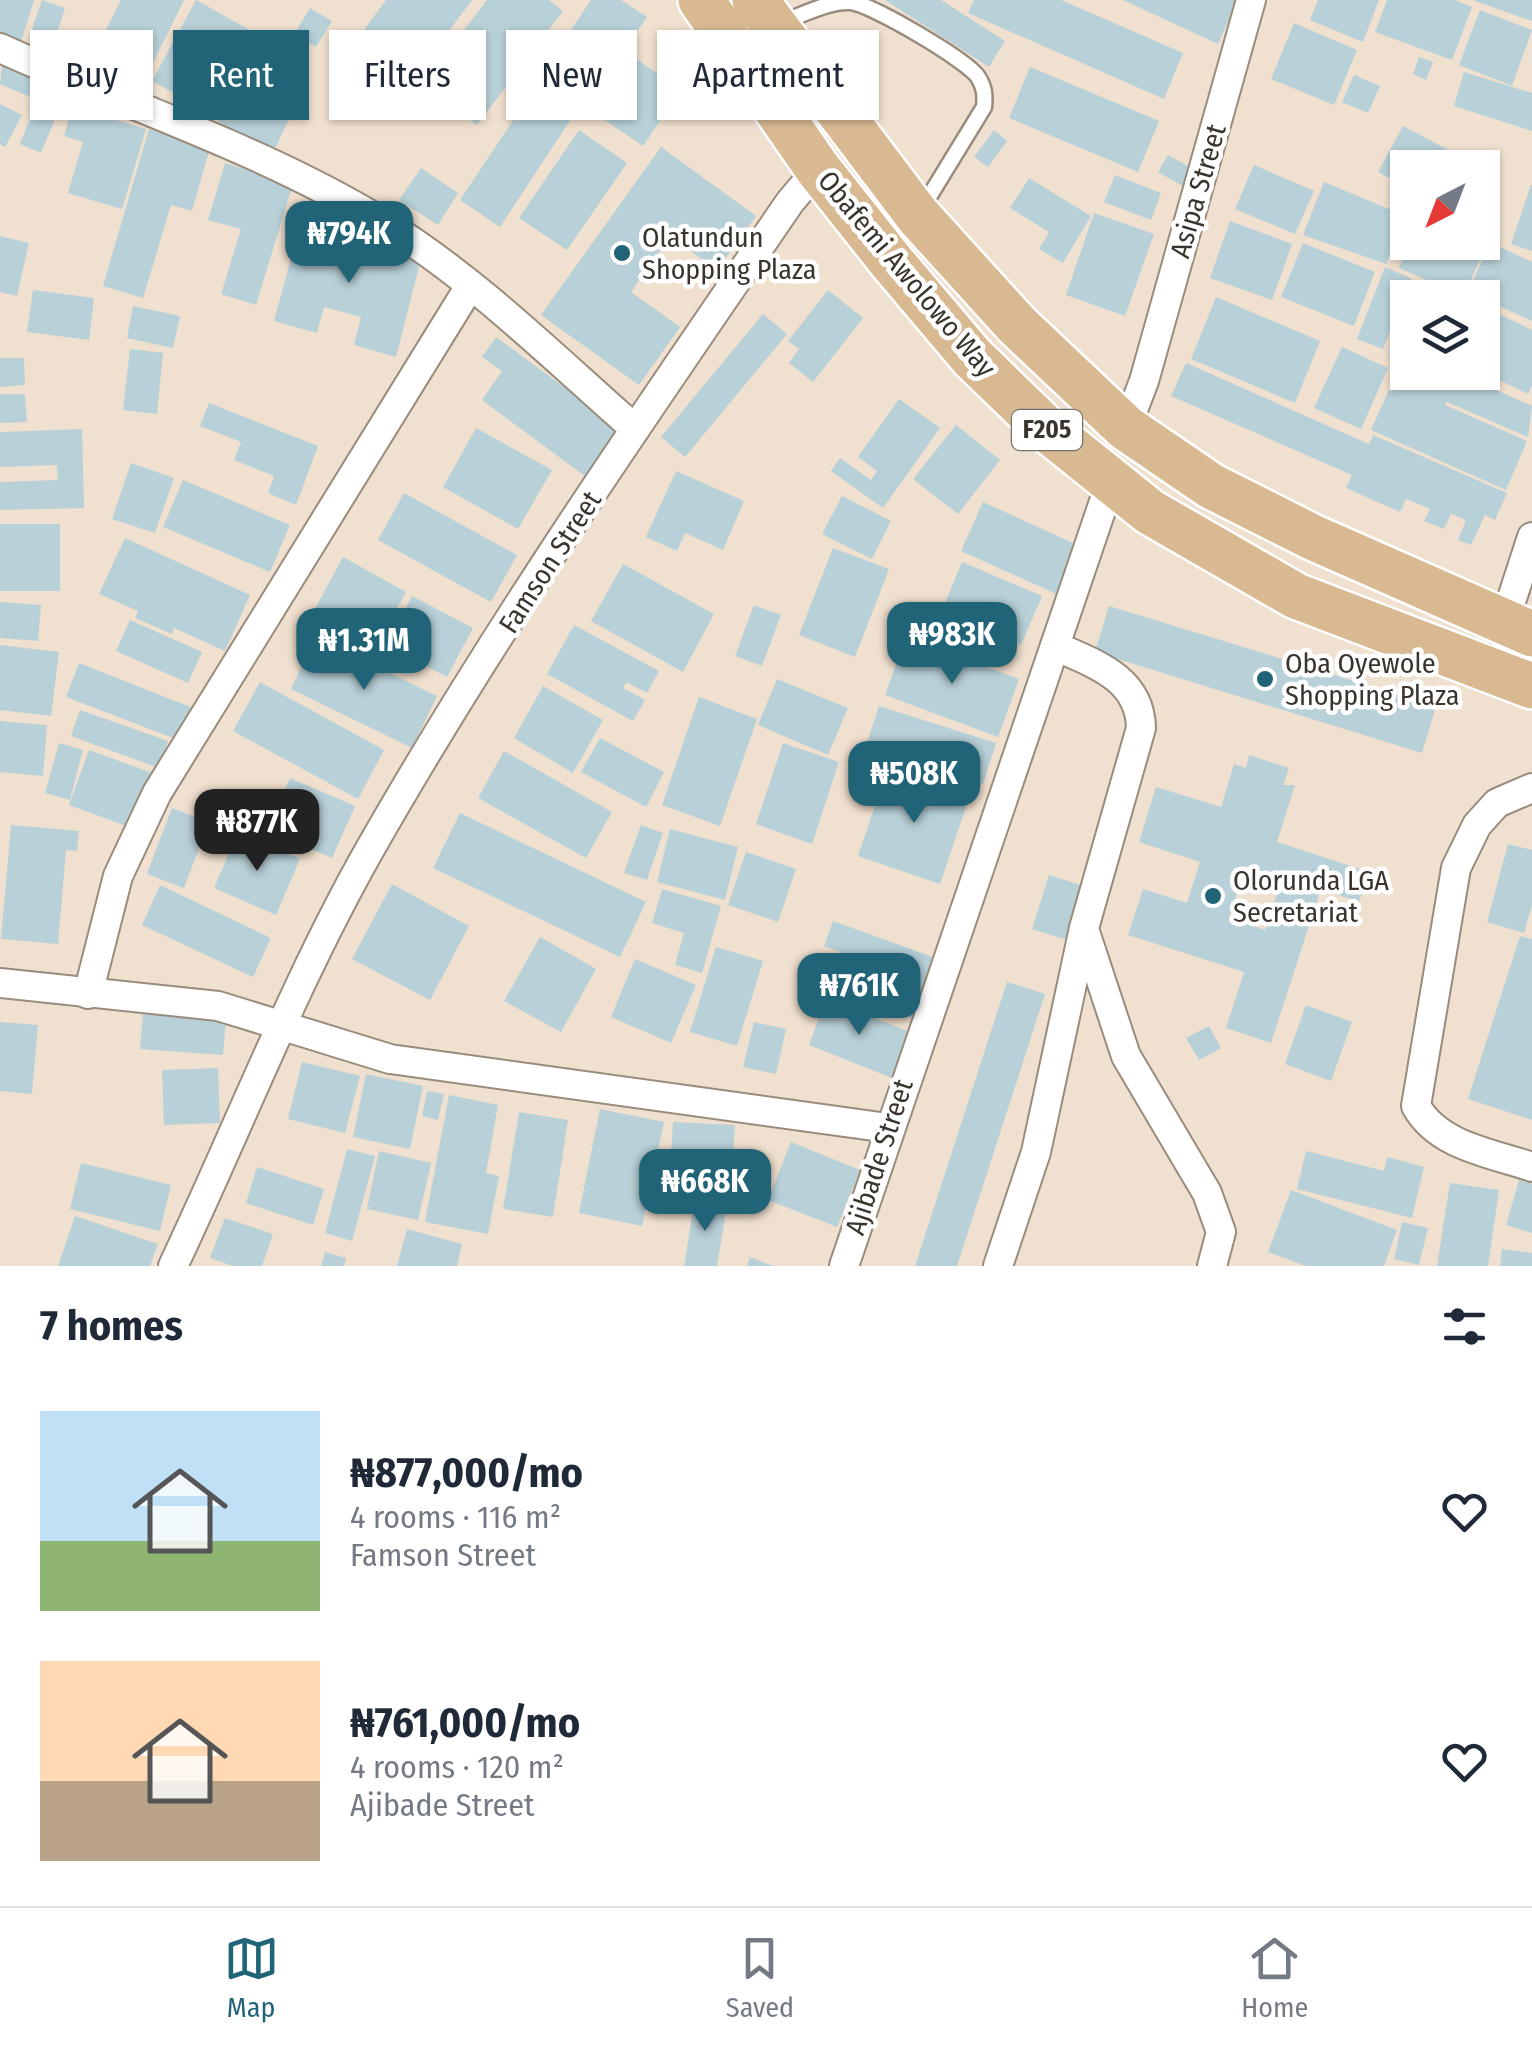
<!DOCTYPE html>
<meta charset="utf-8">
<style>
:root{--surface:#fff;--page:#f2f2f3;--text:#1f2937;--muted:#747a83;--line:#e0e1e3;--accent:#216477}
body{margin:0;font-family:"Fira Sans Condensed",sans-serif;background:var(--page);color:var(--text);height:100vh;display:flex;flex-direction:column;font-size:38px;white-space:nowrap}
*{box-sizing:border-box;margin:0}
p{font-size:32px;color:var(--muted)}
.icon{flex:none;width:55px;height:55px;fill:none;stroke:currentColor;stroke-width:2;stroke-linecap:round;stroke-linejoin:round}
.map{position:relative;height:1266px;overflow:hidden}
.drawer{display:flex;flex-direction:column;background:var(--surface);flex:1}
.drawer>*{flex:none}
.guide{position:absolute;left:30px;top:30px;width:1000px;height:90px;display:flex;gap:20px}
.needle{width:65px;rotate:222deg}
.controls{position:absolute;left:1390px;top:150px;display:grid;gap:20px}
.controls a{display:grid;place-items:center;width:110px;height:110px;border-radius:0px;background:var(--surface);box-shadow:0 2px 8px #0004;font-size:50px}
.price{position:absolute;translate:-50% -85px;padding:0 22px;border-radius:20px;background:var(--accent);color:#fff;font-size:32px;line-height:65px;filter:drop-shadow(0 2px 5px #0008)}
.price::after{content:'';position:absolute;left:50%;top:60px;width:30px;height:22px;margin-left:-15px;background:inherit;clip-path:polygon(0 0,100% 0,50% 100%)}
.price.selected{background:#222;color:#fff}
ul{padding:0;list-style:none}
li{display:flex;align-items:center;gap:30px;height:250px;padding:0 40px}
li span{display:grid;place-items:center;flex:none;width:280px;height:200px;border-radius:0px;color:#555}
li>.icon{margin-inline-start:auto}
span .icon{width:120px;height:120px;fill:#fffc;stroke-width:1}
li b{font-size:42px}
h2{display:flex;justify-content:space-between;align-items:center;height:120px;padding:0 40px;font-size:42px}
.pill{padding:0 35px;border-radius:0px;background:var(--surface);box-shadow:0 2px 8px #0004;font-size:35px;line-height:90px}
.pill.selected{background:var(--accent);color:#fff}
.tabs{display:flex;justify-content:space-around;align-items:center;height:140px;border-top:2px solid var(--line);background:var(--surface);font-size:28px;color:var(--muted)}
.tabs a{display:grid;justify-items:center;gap:5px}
.tabs .selected{color:var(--accent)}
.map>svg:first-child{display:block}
</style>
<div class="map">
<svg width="1532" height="1266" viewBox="0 0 1532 1266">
<rect width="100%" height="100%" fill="#f0e0cf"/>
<g fill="#b8d0d8" fill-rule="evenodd">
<path d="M 0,0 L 34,0 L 21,42 L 0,36 Z"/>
<path d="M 42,0 L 65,8 L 54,42 L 30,35 Z"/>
<path d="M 121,0 L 184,0 L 150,69 L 99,44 Z"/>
<path d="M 196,0 L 248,29 L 204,110 L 152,81 Z"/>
<path d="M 386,0 L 472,0 L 413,79 L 358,38 Z"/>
<path d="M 487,0 L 549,0 L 563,11 L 477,125 L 423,83 Z"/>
<path d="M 591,0 L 621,0 L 647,17 L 586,108 L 540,76 Z"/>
<path d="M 885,0 L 941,0 L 1005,41 L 989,67 Z"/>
<path d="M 974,0 L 1061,0 L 1183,53 L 1164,99 L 968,13 Z"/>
<path d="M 1123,0 L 1238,0 L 1218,44 Z"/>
<path d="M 1318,0 L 1379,0 L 1363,42 L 1310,20 Z"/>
<path d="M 1387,0 L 1455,0 L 1472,7 L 1452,60 L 1375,32 Z"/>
<path d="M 1475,0 L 1532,0 L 1532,21 L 1475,1 Z"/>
<path d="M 310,8 L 332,21 L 316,47 L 294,34 Z"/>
<path d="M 1480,10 L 1532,30 L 1512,86 L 1459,65 Z"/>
<path d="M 1294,23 L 1357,50 L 1334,105 L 1271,79 Z"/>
<path d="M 255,44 L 281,56 L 275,68 L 306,82 L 275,149 L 218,122 Z"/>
<path d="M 632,56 L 681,90 L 643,146 L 593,112 Z"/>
<path d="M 1419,57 L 1433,62 L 1426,80 L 1413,74 Z"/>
<path d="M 3,58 L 69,85 L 41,153 L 20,144 L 37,100 L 0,84 Z"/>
<path d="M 1030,67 L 1159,121 L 1138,172 L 1009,118 Z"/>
<path d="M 1464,72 L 1532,93 L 1532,131 L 1454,106 Z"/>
<path d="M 1354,75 L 1380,86 L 1368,113 L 1342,102 Z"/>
<path d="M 536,86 L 575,113 L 500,227 L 460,200 Z"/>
<path d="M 0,104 L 22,115 L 5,147 L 0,144 Z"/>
<path d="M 72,107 L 146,129 L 122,209 L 68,193 L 83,142 L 64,136 Z"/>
<path d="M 1403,126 L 1460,156 L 1454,168 L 1408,168 L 1408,188 L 1378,172 Z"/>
<path d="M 149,129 L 210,148 L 192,211 L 171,205 L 143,298 L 103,286 Z"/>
<path d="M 579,130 L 627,163 L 567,250 L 519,218 Z"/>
<path d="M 994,130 L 1007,141 L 988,167 L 974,157 Z"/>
<path d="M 661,147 L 756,216 L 717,270 L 670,236 L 631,292 L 680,327 L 639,385 L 541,315 Z"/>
<path d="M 1168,155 L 1193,169 L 1183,186 L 1158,172 Z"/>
<path d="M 225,163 L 293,184 L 256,305 L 221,294 L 241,229 L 208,220 Z"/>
<path d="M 1254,165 L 1314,191 L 1295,234 L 1235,209 Z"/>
<path d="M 421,168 L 458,193 L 438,225 L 399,200 Z"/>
<path d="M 1115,175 L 1161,193 L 1151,220 L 1104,202 Z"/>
<path d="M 1029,178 L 1091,216 L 1063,263 L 1039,249 L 1049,232 L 1010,208 Z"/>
<path d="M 1324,182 L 1406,216 L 1386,264 L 1303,235 Z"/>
<path d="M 1531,185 L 1532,185 L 1532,251 L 1511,244 Z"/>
<path d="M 1094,213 L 1154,234 L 1125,316 L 1066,295 Z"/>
<path d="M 1230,221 L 1292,244 L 1272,300 L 1210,278 Z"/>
<path d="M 301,222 L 422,255 L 396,357 L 354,345 L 361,317 L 324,307 L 317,333 L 274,321 Z"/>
<path d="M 0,236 L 29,243 L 17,296 L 0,292 Z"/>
<path d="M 1410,242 L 1486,245 L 1463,298 L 1449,298 L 1452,291 L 1399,268 Z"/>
<path d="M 1490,242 L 1532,262 L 1532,321 L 1468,292 Z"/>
<path d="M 1303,243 L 1375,272 L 1354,326 L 1281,297 Z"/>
<path d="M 1385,267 L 1411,278 L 1383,349 L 1357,339 Z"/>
<path d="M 1413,284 L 1441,298 L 1408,298 L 1408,320 L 1398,316 Z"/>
<path d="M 33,290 L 94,298 L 89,340 L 27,332 Z"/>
<path d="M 828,290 L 863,318 L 813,382 L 789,363 L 799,349 L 788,341 Z"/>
<path d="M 1216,297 L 1320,341 L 1295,403 L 1191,359 Z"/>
<path d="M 133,306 L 180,316 L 173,348 L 127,338 Z"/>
<path d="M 1482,306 L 1532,330 L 1532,385 L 1528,394 L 1482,372 Z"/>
<path d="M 763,314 L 787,334 L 685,457 L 661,437 Z"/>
<path d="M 496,337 L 625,432 L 590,480 L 482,400 L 502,371 L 482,357 Z"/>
<path d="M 1342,347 L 1388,368 L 1361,429 L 1314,408 Z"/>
<path d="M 1408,347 L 1408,372 L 1455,372 L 1532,406 L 1528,437 L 1447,402 L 1445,405 L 1527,441 L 1506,490 L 1371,430 Z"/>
<path d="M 130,349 L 163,353 L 157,414 L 123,410 Z"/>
<path d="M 0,358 L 24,358 L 25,385 L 0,387 Z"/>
<path d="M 1186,363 L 1369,444 L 1373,435 L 1507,493 L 1495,520 L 1485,515 L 1471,545 L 1458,540 L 1466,520 L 1451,514 L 1444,529 L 1424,521 L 1430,509 L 1406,499 L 1400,512 L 1346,488 L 1352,475 L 1171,396 Z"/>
<path d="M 0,394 L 25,394 L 27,422 L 0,423 Z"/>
<path d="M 899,399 L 940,428 L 883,508 L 831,471 L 840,458 L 871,480 L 877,471 L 858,457 Z"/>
<path d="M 209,403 L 318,446 L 296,505 L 268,493 L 274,476 L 234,460 L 241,442 L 200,426 Z"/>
<path d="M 956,425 L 1000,460 L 958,514 L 913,479 Z"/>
<path d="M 476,428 L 552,470 L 518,529 L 443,487 Z"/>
<path d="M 82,429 L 84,508 L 0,510 L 0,482 L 58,480 L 57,465 L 0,467 L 0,432 Z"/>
<path d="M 131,463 L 174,478 L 155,533 L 112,519 Z"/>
<path d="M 676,471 L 744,501 L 723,550 L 685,533 L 677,551 L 646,537 Z"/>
<path d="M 183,480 L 290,525 L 270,572 L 163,527 Z"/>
<path d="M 404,493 L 517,555 L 491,602 L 378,540 Z"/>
<path d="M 842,496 L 891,521 L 872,559 L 822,534 Z"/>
<path d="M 983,502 L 1084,548 L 1063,597 L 961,551 Z"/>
<rect x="0" y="524" width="60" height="67"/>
<path d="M 125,538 L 250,595 L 225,651 L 174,628 L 172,634 L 135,618 L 138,611 L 99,594 Z"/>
<path d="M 833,548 L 889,569 L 855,657 L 799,635 Z"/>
<path d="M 343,557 L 406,592 L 373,652 L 310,618 Z"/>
<path d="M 962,562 L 1042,596 L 1021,645 L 942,610 Z"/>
<path d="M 623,564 L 714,614 L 683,672 L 591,621 Z"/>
<path d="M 412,596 L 473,628 L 447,677 L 386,646 Z"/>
<path d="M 0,602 L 41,605 L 38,641 L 0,638 Z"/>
<path d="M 754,605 L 781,615 L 762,666 L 735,656 Z"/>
<path d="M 1109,606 L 1436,706 L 1422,753 L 1095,652 Z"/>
<path d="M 130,620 L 202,652 L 188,683 L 116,651 Z"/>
<path d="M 574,625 L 659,671 L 647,693 L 626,682 L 623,688 L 645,700 L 633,721 L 547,674 Z"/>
<path d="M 315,637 L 437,696 L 412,748 L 291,689 Z"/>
<path d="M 906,637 L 1019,679 L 998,737 L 885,695 Z"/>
<path d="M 0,645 L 59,652 L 51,716 L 0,710 Z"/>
<path d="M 79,663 L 193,708 L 181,741 L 66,697 Z"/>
<path d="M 777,679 L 848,708 L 828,755 L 758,725 Z"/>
<path d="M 260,682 L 384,750 L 358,799 L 233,731 Z"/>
<path d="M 543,686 L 603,720 L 573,773 L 514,738 Z"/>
<path d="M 699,697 L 757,719 L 720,826 L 662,805 Z"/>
<path d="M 879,706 L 996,743 L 983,784 L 866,746 Z"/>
<path d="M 80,710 L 168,741 L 159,768 L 71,736 Z"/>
<path d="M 0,721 L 47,725 L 43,776 L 0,772 Z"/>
<path d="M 600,738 L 664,772 L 646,807 L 581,772 Z"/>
<path d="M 59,743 L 83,750 L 70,800 L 45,793 Z"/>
<path d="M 783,743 L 839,762 L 812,844 L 756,824 Z"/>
<path d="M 89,750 L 152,773 L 132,828 L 69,805 Z"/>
<path d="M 504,751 L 612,812 L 586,858 L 478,798 Z"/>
<path d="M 1249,755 L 1289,768 L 1283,785 L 1295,785 L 1277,842 L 1369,872 L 1359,902 L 1321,889 L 1271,1043 L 1226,1028 L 1244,972 L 1128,935 L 1143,889 L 1187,903 L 1200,862 L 1139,842 L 1156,787 L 1221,807 L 1234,764 L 1246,768 ZM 1246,866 L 1282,878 L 1265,930 L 1229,917 Z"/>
<path d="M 888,767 L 970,795 L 940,884 L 858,856 Z"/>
<path d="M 290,778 L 355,806 L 332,858 L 267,830 Z"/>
<path d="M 172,808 L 209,822 L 184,888 L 147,874 Z"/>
<path d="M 460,813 L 646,902 L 620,957 L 433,868 Z"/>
<path d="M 11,825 L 79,831 L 77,851 L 66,850 L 58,944 L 1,939 Z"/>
<path d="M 641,825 L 663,833 L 647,880 L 624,873 Z"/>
<path d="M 670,829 L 738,847 L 725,900 L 657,882 Z"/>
<path d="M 238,832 L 300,859 L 276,915 L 214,888 Z"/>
<path d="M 1508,844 L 1532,850 L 1532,905 L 1524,933 L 1487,922 Z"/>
<path d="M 746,852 L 796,869 L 778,922 L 728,905 Z"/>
<path d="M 1049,875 L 1084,886 L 1067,940 L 1032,929 Z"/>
<path d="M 392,884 L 469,926 L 430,1000 L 352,959 Z"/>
<path d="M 160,885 L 271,938 L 253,977 L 142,925 Z"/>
<path d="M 662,889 L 721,906 L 702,973 L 675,965 L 684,933 L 652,923 Z"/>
<path d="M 833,921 L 933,957 L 911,1018 L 811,982 L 819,958 L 838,964 L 843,953 L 824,946 Z"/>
<path d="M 1520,936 L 1532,939 L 1532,1120 L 1468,1099 Z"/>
<path d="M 540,937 L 596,969 L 561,1032 L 504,1001 Z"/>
<path d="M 716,947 L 763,961 L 737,1046 L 690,1032 Z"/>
<path d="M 635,959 L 696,985 L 671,1043 L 611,1017 Z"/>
<path d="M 1007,982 L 1045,994 L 957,1266 L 915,1266 Z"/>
<path d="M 826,999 L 910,1032 L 892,1078 L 809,1045 Z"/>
<path d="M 1306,1005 L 1352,1022 L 1331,1081 L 1285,1064 Z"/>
<path d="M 143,1012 L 226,1018 L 223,1055 L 140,1049 Z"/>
<path d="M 0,1022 L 38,1025 L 32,1094 L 0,1091 Z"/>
<path d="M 754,1022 L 786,1029 L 776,1074 L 743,1067 Z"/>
<path d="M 1209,1026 L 1221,1048 L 1199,1060 L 1186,1038 Z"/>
<path d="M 302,1062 L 360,1076 L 345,1133 L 288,1119 Z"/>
<path d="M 218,1068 L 220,1123 L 164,1125 L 162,1070 Z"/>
<path d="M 366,1074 L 423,1086 L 410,1149 L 353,1137 Z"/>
<path d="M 427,1091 L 444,1094 L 438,1120 L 422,1116 Z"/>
<path d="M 449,1095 L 498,1105 L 486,1173 L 499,1176 L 488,1234 L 425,1222 Z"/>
<path d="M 600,1109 L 664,1122 L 642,1226 L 579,1213 Z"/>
<path d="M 519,1112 L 568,1120 L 553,1217 L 503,1209 Z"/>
<path d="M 673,1122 L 735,1125 L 731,1190 L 669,1186 Z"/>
<path d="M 791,1142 L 860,1170 L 837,1227 L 768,1200 Z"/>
<path d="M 347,1149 L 375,1156 L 352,1241 L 325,1233 Z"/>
<path d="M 379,1151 L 431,1163 L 418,1220 L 367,1209 Z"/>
<path d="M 1306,1151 L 1384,1171 L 1387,1157 L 1424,1167 L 1412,1218 L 1297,1189 Z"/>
<path d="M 81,1163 L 171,1185 L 160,1231 L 70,1209 Z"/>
<path d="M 257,1167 L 324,1189 L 313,1225 L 246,1203 Z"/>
<path d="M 1519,1180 L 1532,1184 L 1532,1233 L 1506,1225 Z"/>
<path d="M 1450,1183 L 1499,1190 L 1488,1266 L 1437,1266 Z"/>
<path d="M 1291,1190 L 1397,1230 L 1384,1266 L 1306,1266 L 1268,1252 Z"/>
<path d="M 695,1199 L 727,1205 L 717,1266 L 684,1266 Z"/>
<path d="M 75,1216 L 158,1244 L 150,1266 L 58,1266 Z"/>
<path d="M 225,1218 L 273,1234 L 262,1266 L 233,1266 L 210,1258 Z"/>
<path d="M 1402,1222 L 1428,1228 L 1419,1265 L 1394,1259 Z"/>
<path d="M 407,1229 L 462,1244 L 457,1266 L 397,1266 Z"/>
<path d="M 1502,1249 L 1532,1253 L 1532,1266 L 1500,1266 Z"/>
<path d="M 325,1252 L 346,1258 L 344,1266 L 321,1266 Z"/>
<path d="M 750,1257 L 773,1266 L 747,1266 Z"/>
</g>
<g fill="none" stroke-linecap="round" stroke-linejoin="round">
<g stroke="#998c7c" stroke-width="19">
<path id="lane" d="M 782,22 C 803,15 828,1 850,2 C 870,3 968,61 978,77 C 985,88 985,96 984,107 L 921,210"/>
</g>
<g stroke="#998c7c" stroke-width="32">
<g id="street">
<path d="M 0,48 C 127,106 262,149 382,222 C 474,278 554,358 635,429"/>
<path d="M 1126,428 L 1144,381 L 1251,0"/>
<path d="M 1507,677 L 1504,623 L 1532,537"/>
<path d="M 1532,788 L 1497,803 L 1477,825 L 1456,868 L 1416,1106 C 1438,1146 1491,1153 1532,1167"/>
<path d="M 1084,929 L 1126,1056 L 1207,1193 L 1221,1232 L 1212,1266"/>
<path d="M 0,983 L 218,1006 L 390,1059 L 888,1128"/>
<path d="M 88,994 L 118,876 L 157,793 L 470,286"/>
<path d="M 173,1266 C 239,1127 294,983 370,849 C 497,626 645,414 790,202 L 818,169"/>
<path d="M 844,1266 L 1111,481"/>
<path d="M 998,1266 L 1036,1152 L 1084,928 L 1141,728 C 1140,678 1095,664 1055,646"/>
</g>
</g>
<g stroke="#fff" stroke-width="50">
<g id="primary">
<path d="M 701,0 L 818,169 L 890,260 L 972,357 L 1044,427 L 1150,512 L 1296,596 L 1532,686"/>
<path d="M 755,0 L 918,216 L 1017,325 L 1126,428 L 1211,486 L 1312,537 L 1532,634"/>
</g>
</g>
<use href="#lane" stroke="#fff" stroke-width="14"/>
<use href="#street" stroke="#fff" stroke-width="28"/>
<use href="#primary" stroke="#d8b992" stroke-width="45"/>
</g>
<g fill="#216477" stroke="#fff" stroke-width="4">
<circle cx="622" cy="253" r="10"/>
<circle cx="1265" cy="679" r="10"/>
<circle cx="1213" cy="896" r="10"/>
</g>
<g text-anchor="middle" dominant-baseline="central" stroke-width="9" stroke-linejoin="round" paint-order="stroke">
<rect fill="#fff" stroke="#75716c" stroke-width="2.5" x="1012" y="410" width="70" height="40" rx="8"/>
<g font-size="25" font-weight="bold" fill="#3a342d">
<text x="1047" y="430">F205</text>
</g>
<g font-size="28" fill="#3a342d" stroke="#fff">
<text transform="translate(1198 191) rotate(-74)">Asipa Street</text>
<text transform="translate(907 274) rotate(50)">Obafemi Awolowo Way</text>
<text transform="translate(550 562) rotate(-57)">Famson Street</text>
<text transform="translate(879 1157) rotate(-72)">Ajibade Street</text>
</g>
<g font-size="28" fill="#3a342d" stroke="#fff" text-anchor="start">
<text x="642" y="237">Olatundun<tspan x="642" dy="32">Shopping Plaza</tspan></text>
<text x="1285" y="663">Oba Oyewole<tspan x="1285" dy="32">Shopping Plaza</tspan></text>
<text x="1233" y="880">Olorunda LGA<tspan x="1233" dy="32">Secretariat</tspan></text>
</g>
</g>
</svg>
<div class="controls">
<a><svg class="needle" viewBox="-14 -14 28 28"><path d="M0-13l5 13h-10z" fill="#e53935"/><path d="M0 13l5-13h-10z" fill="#747a83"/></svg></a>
<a><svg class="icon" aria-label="layers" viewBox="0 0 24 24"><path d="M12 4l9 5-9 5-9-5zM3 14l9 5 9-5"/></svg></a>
</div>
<b class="price" style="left:349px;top:286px">₦794K</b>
<b class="price" style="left:952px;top:687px">₦983K</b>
<b class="price" style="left:364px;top:693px">₦1.31M</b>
<b class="price" style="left:914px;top:826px">₦508K</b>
<b class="price selected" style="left:257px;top:874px">₦877K</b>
<b class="price" style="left:859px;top:1038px">₦761K</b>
<b class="price" style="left:705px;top:1234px">₦668K</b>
<div class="guide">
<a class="pill">Buy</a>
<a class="pill selected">Rent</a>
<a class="pill">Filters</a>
<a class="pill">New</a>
<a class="pill">Apartment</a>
</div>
</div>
<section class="drawer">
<h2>7 homes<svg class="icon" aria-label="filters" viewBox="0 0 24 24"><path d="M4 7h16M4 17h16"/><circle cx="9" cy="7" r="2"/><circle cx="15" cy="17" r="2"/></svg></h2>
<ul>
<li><span style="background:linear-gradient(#bfe0f5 65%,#8fb573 0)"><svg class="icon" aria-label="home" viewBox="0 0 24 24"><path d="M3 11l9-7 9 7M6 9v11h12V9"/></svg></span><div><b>₦877,000/mo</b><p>4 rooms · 116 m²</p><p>Famson Street</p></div><svg class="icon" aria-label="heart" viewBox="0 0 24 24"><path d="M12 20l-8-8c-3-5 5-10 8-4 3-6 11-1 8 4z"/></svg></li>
<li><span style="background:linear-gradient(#ffd9b3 60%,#b9a48a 0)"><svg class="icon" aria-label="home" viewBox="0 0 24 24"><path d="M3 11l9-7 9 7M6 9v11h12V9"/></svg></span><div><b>₦761,000/mo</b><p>4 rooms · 120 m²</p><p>Ajibade Street</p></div><svg class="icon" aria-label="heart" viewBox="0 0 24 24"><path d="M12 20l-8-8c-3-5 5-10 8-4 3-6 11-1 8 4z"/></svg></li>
</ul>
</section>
<nav class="tabs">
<a class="selected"><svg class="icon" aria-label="map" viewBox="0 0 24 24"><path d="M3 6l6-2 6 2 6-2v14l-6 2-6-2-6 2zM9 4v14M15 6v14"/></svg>Map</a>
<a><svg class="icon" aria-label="saved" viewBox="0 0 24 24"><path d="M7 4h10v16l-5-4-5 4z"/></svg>Saved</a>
<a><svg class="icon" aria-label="home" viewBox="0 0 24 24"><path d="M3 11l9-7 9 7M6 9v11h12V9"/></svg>Home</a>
</nav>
